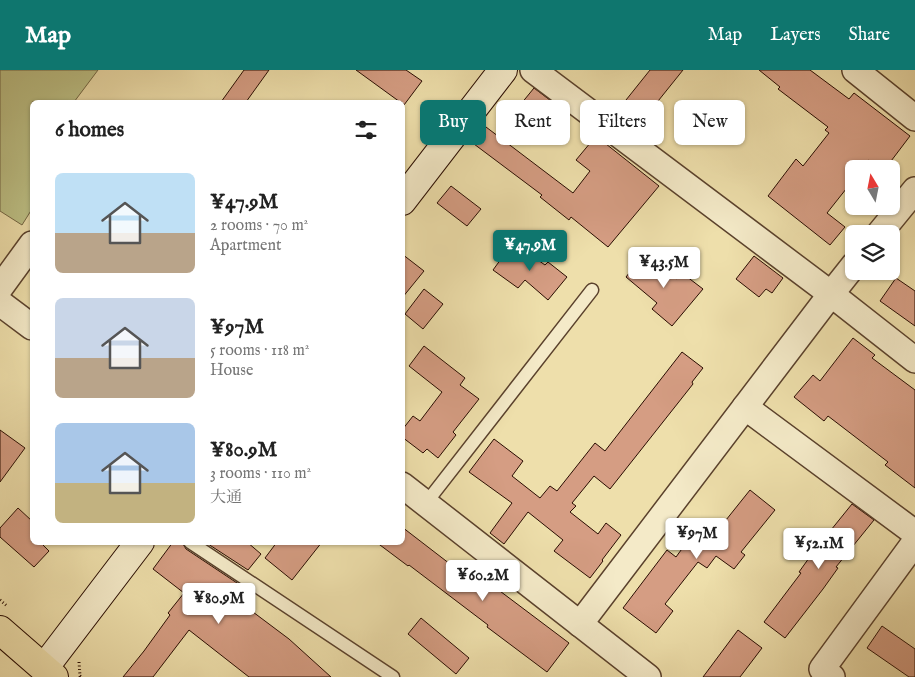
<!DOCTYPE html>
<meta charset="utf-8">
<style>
:root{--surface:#fff;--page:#f6f6f6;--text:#222;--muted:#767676;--accent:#0f766e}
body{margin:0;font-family:"IM FELL English","Noto Serif JP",serif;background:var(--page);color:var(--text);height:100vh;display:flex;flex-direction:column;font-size:19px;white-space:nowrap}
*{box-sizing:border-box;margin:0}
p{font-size:16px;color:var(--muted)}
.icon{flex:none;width:28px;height:28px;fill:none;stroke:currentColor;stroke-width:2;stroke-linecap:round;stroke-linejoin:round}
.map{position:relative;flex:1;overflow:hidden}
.drawer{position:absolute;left:30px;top:30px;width:375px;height:445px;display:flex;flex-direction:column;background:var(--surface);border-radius:8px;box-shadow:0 1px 4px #0004}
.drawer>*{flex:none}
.guide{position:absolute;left:420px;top:30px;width:420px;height:45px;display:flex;gap:10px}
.needle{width:32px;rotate:350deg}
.buttons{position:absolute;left:845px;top:90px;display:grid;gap:10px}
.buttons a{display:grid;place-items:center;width:55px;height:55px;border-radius:8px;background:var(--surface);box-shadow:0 1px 4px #0004;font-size:25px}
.price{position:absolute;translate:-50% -42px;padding:0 11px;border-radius:5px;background:#fff;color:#222;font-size:16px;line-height:32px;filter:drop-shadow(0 1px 2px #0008)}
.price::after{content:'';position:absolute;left:50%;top:30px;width:15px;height:11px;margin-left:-8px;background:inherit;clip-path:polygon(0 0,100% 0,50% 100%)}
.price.active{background:var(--accent);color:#fff}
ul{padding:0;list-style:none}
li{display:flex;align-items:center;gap:15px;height:125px;padding:0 25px}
li span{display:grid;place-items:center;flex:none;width:140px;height:100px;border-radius:8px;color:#555}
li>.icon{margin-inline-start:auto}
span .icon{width:60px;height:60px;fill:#fffc;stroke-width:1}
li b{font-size:21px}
h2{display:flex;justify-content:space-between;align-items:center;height:60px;padding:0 25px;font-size:21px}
.tag{padding:0 18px;border-radius:8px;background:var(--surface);box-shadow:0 1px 4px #0004;font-size:18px;line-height:45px}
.tag.active{background:var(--accent);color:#fff}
header{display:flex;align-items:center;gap:30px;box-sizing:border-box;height:70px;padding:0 25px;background:var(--accent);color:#fff}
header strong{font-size:24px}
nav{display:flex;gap:28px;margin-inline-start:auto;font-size:18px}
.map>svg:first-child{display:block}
</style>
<header>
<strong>Map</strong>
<nav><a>Map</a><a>Layers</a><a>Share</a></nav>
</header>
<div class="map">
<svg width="915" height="607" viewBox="0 0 915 607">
<rect width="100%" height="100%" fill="#eedfab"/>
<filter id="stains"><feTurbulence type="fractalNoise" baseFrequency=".004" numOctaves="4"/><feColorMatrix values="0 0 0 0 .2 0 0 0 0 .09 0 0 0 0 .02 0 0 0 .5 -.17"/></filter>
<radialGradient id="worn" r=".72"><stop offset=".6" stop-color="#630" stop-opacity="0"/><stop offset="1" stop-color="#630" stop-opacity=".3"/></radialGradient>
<path fill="#bdc186" stroke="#736644" d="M 0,0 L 98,0 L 74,32 L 32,32 L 32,139 L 22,155 L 0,141 Z"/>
<g fill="#d59d83" stroke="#290c01">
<path d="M 244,0 L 269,0 L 246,32 L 221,32 Z"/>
<path d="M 356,0 L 406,0 L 422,11 L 404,35 L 402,32 L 400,32 Z"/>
<path d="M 650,0 L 683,0 L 638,56 L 618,40 Z"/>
<path d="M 759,0 L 810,0 L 849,29 L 854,23 L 910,66 L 885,99 L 880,99 L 868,90 L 861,99 L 854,99 L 854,109 L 827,143 L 845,157 L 830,175 L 768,126 L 796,89 L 803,96 L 829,63 L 825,60 L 828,57 L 778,19 L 780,17 Z"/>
<path d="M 534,18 L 563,40 L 548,58 L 533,46 L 529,51 L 516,40 Z"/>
<path d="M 486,57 L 573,123 L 590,101 L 576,90 L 596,66 L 659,116 L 608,177 L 571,147 L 569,150 L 540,127 L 542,125 L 474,74 Z"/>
<path d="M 451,116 L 481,139 L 467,156 L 437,133 Z"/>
<path d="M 509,178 L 517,184 L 521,178 L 545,195 L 548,192 L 567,207 L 548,230 L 525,210 L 518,218 L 493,200 Z"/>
<path d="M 645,183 L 677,209 L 682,203 L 703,219 L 672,256 L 652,239 L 657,233 L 626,207 Z"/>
<path d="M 402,184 L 424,201 L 402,228 Z"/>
<path d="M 754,186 L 783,208 L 772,223 L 766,219 L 759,227 L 736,209 Z"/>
<path d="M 896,208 L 915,221 L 915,256 L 880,231 Z"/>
<path d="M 424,219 L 443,234 L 423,259 L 405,244 Z"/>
<path d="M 853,268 L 875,285 L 872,288 L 915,320 L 915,418 L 885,395 L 888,392 L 828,346 L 824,351 L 794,327 L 813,305 L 820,311 Z"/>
<path d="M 424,276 L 465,308 L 460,315 L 479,329 L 453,362 L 456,365 L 438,388 L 427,379 L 423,383 L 402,367 L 402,360 L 413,346 L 420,351 L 442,322 L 409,296 Z"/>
<path d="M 682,282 L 703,298 L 692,312 L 693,314 L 610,419 L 594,406 L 572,433 L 576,436 L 570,442 L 598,464 L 606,453 L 621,465 L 602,490 L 603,491 L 590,508 L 554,481 L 563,470 L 528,442 L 504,474 L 490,463 L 512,433 L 469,402 L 494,369 L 523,391 L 512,406 L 540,428 L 550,416 L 557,421 L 595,373 L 605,381 Z"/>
<path d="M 0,360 L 25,378 L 0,412 Z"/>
<path d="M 750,420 L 775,440 L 741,482 L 745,485 L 734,499 L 716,486 L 707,498 L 698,492 L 665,534 L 673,541 L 656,563 L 623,538 L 667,480 L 676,487 L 700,454 L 714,465 Z"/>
<path d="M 852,434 L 874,450 L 836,497 L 838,498 L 823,519 L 785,568 L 764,552 L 801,503 L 799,502 L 814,481 Z"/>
<path d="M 18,438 L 32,451 L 32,472 L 40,472 L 49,481 L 34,497 L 0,467 L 0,458 Z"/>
<path d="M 402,457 L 463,504 L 472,509 L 476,503 L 569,573 L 547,602 L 487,557 L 488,555 L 409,495 L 408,496 L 376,472 L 402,472 Z"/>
<path d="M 173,472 L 182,472 L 186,479 L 237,513 L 229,524 L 289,569 L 331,607 L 249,607 L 189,560 L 153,607 L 123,607 L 144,581 L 170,545 L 168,543 L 184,523 L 153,499 Z"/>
<path d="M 205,472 L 247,472 L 261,484 L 248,500 Z"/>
<path d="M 277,472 L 322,472 L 292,510 L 265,488 Z"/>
<path d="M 421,548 L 469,588 L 456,604 L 408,564 Z"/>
<path d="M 882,556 L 915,579 L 915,607 L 909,607 L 867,578 Z"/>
<path d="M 738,560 L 762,578 L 740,607 L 703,607 Z"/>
</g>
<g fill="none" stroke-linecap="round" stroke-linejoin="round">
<g stroke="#5a412c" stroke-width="15">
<g id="lane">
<path d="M 426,433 L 592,220"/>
<path d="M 190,472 L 393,607"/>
</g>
</g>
<g stroke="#5a412c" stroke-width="28">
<g id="street">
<path d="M 533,0 L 831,224 L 854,195"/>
<path d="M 855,0 L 915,48"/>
<path d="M 879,164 L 915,120"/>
<path d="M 0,218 L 32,174"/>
<path d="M 0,233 L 32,257"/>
<path d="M 745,337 L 915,463"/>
<path d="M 402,415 L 648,607"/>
<path d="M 580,554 L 831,224 L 915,290"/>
<path d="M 832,607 L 822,599 L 915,472"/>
</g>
</g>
<g stroke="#290c01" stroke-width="30">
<g id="secondary">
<path d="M 402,131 L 503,0"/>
<path d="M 44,598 L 140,472"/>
</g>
</g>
<g stroke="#290c01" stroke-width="30">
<path id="primary" d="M 0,560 L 54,607"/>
</g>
<g stroke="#290c01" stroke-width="3" stroke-dasharray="1 2.5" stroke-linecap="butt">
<path d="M 0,530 L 7,536"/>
<path d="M 79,592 L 80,606 L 82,607"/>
</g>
<use href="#lane" stroke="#f4eac8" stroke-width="12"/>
<use href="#street" stroke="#f4eac8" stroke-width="25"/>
<use href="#secondary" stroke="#f4eac8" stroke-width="28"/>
<use href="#primary" stroke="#eedfab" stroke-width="28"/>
</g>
<rect width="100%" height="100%" filter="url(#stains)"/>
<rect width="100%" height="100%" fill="url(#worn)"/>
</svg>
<div class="buttons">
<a><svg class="needle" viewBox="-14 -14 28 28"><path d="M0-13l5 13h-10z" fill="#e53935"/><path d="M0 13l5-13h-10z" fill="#767676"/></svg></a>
<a><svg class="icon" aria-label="layers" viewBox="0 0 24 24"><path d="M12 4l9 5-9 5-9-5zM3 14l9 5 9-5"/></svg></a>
</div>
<b class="price active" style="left:530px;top:202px">¥47.9M</b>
<b class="price" style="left:664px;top:219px">¥43.5M</b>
<b class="price" style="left:697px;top:490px">¥97M</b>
<b class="price" style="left:819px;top:500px">¥52.1M</b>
<b class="price" style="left:483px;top:532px">¥60.2M</b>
<b class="price" style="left:219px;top:555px">¥80.9M</b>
<div class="guide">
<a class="tag active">Buy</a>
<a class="tag">Rent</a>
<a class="tag">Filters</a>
<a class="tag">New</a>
</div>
<section class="drawer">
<h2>6 homes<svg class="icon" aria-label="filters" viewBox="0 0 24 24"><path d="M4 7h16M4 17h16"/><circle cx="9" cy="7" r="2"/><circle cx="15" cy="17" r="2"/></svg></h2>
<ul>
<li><span style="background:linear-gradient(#bfe0f5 60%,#b9a48a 0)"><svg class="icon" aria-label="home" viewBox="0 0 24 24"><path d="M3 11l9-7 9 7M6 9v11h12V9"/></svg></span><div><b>¥47.9M</b><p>2 rooms · 70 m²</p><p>Apartment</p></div></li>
<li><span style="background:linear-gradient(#c9d6e8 60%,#b9a48a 0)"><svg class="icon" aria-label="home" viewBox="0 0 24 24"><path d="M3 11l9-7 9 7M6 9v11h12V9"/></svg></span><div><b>¥97M</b><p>5 rooms · 118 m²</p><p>House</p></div></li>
<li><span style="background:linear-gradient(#a9c7e8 60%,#c2b280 0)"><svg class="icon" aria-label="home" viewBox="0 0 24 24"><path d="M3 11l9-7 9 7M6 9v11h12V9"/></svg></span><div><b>¥80.9M</b><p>3 rooms · 110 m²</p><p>大通</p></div></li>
</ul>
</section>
</div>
